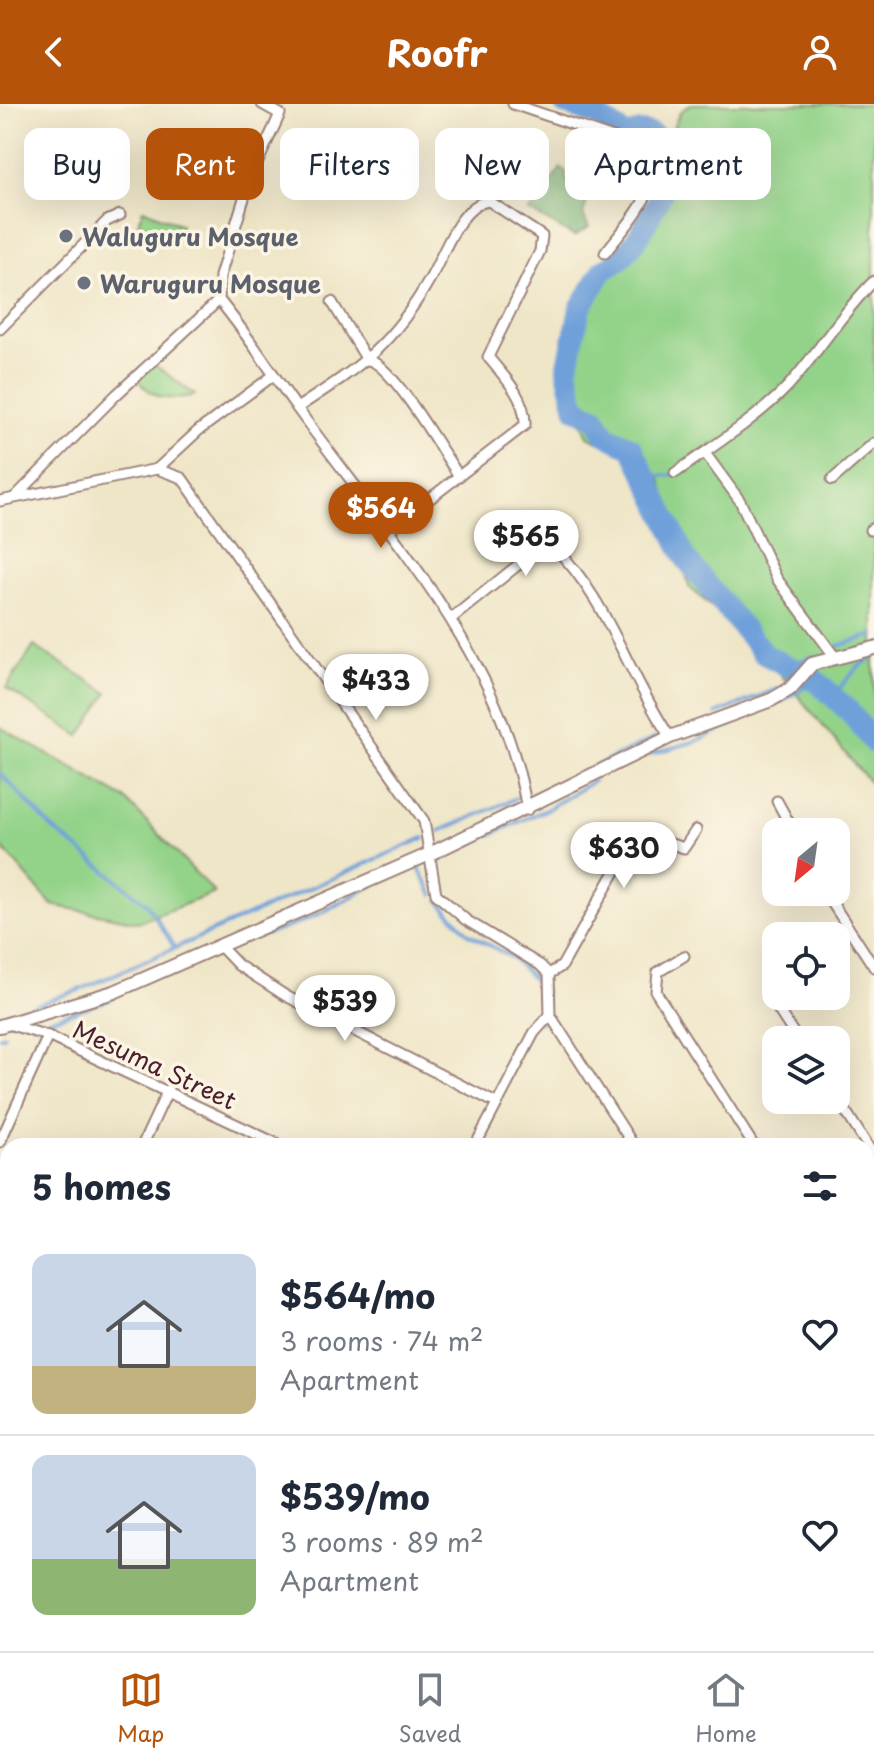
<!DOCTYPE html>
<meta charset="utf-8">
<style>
:root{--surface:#fff;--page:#f6f6f7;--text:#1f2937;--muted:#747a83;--line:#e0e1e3;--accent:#b45309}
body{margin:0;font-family:"Playpen Sans",sans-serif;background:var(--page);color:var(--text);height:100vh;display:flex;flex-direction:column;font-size:30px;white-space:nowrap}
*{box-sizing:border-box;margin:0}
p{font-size:26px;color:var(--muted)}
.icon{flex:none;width:44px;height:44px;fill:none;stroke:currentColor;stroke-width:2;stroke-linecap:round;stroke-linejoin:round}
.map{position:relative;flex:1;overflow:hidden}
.drawer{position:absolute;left:0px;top:1034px;width:874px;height:514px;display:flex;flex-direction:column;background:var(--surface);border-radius:24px 24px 0 0;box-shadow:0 8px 32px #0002}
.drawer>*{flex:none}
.hud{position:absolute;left:24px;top:24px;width:826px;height:72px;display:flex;gap:16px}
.needle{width:52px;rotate:209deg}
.tools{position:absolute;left:762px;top:714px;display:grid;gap:16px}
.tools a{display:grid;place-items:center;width:88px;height:88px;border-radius:16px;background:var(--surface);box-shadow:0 8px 32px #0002;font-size:40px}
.price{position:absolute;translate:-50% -68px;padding:0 18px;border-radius:28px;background:#fff;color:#222;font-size:26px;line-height:52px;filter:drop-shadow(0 2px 4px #0008)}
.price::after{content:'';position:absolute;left:50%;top:48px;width:24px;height:18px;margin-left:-12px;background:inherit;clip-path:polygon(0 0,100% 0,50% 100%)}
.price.active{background:var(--accent);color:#fff}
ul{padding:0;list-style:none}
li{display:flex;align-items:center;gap:24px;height:200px;padding:0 32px}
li+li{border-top:2px solid var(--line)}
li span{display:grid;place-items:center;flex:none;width:224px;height:160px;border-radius:16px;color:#555}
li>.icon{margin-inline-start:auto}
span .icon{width:96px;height:96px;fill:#fffc;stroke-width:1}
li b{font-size:34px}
h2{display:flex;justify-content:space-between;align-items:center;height:96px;padding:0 32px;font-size:34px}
.pill{padding:0 28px;border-radius:16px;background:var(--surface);box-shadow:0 8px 32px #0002;font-size:28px;line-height:72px}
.pill.active{background:var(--accent);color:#fff}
header{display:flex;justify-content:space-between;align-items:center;height:104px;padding:0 32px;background:var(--accent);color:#fff;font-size:36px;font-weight:700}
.tab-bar{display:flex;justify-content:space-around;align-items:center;height:112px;border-top:2px solid var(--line);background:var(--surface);font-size:22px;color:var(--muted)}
.tab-bar a{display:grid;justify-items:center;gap:4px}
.tab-bar .active{color:var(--accent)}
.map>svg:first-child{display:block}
</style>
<header><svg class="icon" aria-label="back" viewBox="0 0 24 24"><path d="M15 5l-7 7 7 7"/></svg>Roofr<svg class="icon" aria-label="person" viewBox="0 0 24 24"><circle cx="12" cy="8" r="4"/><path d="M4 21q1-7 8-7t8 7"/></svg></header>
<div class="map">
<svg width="874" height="1547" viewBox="0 0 874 1547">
<rect width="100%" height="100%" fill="#fcf5e5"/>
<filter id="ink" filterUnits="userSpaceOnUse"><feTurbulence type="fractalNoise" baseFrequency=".0125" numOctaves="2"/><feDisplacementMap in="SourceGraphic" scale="16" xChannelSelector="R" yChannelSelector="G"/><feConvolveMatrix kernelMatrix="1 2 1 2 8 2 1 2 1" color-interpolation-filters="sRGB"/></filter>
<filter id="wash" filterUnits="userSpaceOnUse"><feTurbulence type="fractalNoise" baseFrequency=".006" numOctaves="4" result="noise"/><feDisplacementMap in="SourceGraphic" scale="32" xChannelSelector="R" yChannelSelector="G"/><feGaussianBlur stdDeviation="1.8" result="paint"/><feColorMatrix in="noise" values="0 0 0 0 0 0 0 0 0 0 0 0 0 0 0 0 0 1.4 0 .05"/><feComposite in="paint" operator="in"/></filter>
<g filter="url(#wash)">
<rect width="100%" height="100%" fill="#efe6c8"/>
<g fill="#93d389" stroke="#6e795a" stroke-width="2">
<path d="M 691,0 L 874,0 L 874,684 L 759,544 L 689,483 L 661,377 L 649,362 L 588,332 L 573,300 L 568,253 L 583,192 L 618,166 L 662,100 L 670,63 L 661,52 L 680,8 Z"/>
<path d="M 143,105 L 181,121 L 173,137 L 138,119 Z"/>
<path d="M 155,261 L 195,291 C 169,297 156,297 138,276 Z"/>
<path d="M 34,542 L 108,589 L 80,632 L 6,584 Z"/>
<path d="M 0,623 L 124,694 L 215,789 L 138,818 L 52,801 L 0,741 Z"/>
</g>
<path fill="#76b575" stroke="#606a50" stroke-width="2" d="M 561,64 L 566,68 L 566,76 L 588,94 L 583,111 L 589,123 L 574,132 L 529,107 Z"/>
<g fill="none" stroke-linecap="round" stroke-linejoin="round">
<g stroke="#70a0da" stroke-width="4">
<path d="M 643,365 L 660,372 L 673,371"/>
<path d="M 838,542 L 874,531"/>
<path d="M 787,552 L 799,557 L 815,552"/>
<path d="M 833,592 L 857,564 L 874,552"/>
<path d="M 782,597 L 816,577"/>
<path d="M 716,610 L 782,583"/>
<path d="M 643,652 L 697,637 L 761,606"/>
<path d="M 0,669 L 52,724 L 147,800 L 175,844"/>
<path d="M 551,703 L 593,677"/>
<path d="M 440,727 L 519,693 L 525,695 L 656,634"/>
<path d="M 458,745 L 550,704"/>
<path d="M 417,760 L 433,791"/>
<path d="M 439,797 L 469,830 L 513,854 L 545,887 L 540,919"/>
<path d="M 253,833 C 296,825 335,802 373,781"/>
<path d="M 0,914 L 84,884 L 424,734"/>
<path d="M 34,921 L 111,895"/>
<path d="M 552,926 L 564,940"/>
<path d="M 0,933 L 4,931"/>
<path d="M 866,1174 L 874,1169"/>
<path d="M 553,1540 L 565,1546"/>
<path d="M 643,1540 L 652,1547"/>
</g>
<path stroke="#70a0da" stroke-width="22" d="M 565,0 L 596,11 L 627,32 C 658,19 665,42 672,68 C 659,94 633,156 604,165 L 580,204 L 567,266 L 576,305 L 595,313 L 606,331 L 632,344 L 686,455 L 764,550 L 816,577 L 849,607 L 874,639"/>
</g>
</g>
<g filter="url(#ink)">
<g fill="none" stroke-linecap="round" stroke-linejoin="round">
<g stroke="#9c827a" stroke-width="13">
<g id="minor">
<path d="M 262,0 L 280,10 L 250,75 L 220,172 L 219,196 C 248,231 271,268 297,304 C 386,428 502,550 527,706"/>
<path d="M 513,0 L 619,36 C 681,68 635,110 605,149"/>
<path d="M 332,198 L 367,256 C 391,257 443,350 459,372"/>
<path d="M 0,225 L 107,117 L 120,111"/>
<path d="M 297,304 C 361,262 393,241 431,173 C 444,150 460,100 489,97 L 542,132 L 540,147 L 488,253 C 504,272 526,294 525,321 L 388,427"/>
<path d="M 705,349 L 740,397 L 777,475 L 835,553"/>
<path d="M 157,365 L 198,327 L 274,271"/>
<path d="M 675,369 C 709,345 759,313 788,282 C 818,249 841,209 874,177"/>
<path d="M 832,376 L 874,339"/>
<path d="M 15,393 L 116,291 L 219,196"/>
<path d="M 0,397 L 157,365 L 182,374 L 424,717 L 436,790 L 466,816 L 540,861 L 549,870 L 550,911 L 634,1042"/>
<path d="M 870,426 L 874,424"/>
<path d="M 451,515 L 534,448 L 553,442 C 607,493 628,572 670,633"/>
<path d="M 777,697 L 794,728"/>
<path d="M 825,788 L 874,863"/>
<path d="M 220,842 L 238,861 L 286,892 L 496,999"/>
<path d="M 684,852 L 658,868 L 656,888 L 754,1042"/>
<path d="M 549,870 L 562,862 L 635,732 L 642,731 L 684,744 L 696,726"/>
<path d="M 768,890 L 798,936"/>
<path d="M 8,920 L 48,932 L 282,1042"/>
<path d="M 836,992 L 874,1052"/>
<path d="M 0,1038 L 48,932"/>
<path d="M 142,1042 L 168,986"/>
<path d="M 475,1042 L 534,929 L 550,911"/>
<path d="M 866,1182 L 874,1178"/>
<path d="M 866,1222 L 874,1235"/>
<path d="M 0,1325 L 8,1342"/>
<path d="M 866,1418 L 874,1429"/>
<path d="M 0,1432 L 8,1428"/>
<path d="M 96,1540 L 99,1547"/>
<path d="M 218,1540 L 222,1547"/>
<path d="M 335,1540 L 337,1547"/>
<path d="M 462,1540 L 463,1547"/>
<path d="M 59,1547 L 73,1540"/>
</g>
</g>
<g stroke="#9c827a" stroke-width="16">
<g id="tertiary">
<path d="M 0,922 L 114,888 L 432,749 L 670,633 L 771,596 L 790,585 L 812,560 L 874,544"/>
<path d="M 0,1183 L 8,1181"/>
<path d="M 566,1540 L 581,1547"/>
</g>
</g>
<use href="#minor" stroke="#fff" stroke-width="9"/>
<use href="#tertiary" stroke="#fff" stroke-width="12"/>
</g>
</g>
<g fill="#6b7280" stroke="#fcf5e5" stroke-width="3">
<circle cx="66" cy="132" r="8"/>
<circle cx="84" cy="179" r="8"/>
</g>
<g text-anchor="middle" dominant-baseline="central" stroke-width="7" stroke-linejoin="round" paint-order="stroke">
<g font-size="24" font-weight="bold" fill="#5b616d" stroke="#fcf5e5" text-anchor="start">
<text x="82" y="132">Waluguru Mosque</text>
<text x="100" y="179">Waruguru Mosque</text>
</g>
<g font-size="24" fill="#4a1f2b" stroke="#fcf5e5">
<text transform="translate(155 960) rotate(25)">Mesuma Street</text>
</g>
</g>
</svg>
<div class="tools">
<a><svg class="needle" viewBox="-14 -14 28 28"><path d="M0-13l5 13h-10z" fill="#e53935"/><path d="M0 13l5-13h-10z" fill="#747a83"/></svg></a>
<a><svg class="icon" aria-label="locate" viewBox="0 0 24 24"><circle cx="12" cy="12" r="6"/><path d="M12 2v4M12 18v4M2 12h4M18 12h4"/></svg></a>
<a><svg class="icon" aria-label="layers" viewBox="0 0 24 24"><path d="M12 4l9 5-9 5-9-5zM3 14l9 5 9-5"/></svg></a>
</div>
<b class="price active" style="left:381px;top:446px">$564</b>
<b class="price" style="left:526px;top:474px">$565</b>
<b class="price" style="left:376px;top:618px">$433</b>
<b class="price" style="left:624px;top:786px">$630</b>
<b class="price" style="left:345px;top:939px">$539</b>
<div class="hud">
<a class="pill">Buy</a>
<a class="pill active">Rent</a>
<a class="pill">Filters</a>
<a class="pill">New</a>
<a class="pill">Apartment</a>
</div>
<section class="drawer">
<h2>5 homes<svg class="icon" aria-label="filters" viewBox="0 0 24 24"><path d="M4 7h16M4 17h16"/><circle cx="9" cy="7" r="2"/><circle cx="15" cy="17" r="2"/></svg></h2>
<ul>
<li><span style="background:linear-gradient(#c9d6e8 70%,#c2b280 0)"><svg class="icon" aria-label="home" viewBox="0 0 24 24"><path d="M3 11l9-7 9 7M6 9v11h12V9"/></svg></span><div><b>$564/mo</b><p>3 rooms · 74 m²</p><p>Apartment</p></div><svg class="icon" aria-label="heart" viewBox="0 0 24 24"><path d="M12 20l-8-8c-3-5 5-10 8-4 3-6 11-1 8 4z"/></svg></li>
<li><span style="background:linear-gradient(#c9d6e8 65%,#8fb573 0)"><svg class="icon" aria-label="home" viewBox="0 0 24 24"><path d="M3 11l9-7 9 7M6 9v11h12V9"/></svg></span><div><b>$539/mo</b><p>3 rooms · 89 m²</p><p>Apartment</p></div><svg class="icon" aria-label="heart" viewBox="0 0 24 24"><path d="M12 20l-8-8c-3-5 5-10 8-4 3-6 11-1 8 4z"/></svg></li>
</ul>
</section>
</div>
<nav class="tab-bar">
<a class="active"><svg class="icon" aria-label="map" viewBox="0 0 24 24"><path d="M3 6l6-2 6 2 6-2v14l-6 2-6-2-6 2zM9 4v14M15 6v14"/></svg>Map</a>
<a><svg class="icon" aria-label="saved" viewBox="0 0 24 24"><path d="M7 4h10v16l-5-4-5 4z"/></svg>Saved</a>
<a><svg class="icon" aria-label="home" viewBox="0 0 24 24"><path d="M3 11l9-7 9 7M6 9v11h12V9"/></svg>Home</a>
</nav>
